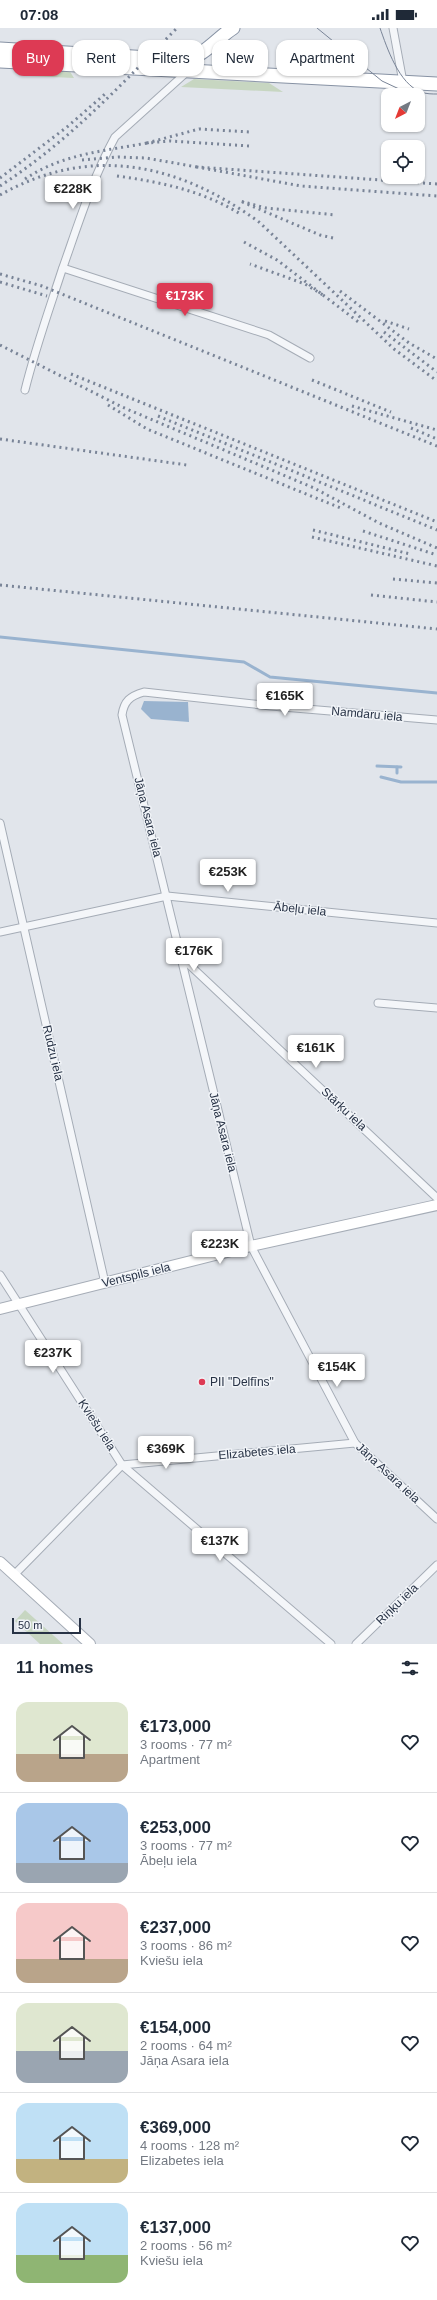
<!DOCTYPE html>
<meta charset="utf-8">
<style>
:root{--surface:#fff;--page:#f2f2f3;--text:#1f2937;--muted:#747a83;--line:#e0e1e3;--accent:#dd3a54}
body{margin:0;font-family:Arial,sans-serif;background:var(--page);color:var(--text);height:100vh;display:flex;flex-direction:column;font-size:15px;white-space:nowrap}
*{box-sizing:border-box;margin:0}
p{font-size:13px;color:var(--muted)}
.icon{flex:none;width:22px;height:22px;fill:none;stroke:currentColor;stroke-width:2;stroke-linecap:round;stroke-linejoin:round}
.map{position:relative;height:1616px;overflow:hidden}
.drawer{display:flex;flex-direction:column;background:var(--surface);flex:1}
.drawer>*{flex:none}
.banner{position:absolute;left:12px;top:12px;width:413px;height:36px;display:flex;gap:8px}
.needle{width:26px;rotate:222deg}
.tools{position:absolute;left:381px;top:60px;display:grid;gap:8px}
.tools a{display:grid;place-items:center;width:44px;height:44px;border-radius:8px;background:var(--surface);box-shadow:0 1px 3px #0004;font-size:20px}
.scale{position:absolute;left:12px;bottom:10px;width:69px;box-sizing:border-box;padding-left:4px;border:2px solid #273245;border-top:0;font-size:11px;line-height:14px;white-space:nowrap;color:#273245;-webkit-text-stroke:3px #f1f4f8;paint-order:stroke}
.price{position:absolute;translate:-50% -34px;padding:0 9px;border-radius:4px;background:#fff;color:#222;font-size:13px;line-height:26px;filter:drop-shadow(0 1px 2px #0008)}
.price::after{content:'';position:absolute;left:50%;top:24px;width:12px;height:9px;margin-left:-6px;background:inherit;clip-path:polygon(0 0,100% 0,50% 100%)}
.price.selected{background:var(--accent);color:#fff}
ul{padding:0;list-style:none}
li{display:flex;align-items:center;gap:12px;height:100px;padding:0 16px}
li+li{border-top:1px solid var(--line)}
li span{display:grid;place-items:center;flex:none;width:112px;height:80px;border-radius:12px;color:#555}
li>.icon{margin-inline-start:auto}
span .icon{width:48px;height:48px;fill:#fffc;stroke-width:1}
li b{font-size:17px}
h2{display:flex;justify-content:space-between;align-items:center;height:48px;padding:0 16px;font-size:17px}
.pill{padding:0 14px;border-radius:12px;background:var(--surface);box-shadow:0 1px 3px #0004;font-size:14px;line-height:36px}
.pill.selected{background:var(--accent);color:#fff}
.status{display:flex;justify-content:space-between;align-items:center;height:28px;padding:0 20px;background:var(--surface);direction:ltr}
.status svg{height:11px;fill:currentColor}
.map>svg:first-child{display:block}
</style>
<div class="status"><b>07:08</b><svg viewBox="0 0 49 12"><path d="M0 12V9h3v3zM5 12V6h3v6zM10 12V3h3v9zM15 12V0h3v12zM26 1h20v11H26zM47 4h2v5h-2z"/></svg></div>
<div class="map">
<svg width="437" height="1616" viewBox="0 0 437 1616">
<rect width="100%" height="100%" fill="#e1e5eb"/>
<g fill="#c7d6c1">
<path d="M 53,41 L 69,42 L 74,50 L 30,48 L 30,44 Z"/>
<path d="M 194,51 L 269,55 L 283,64 L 181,59 Z"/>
<path d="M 25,1582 L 63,1616 L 40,1616 L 15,1593 Z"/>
</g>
<path fill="#99b3cf" d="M 144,673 L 188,674 L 189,694 L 151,691 L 141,681 Z"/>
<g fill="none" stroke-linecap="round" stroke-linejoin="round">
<g stroke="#99b3cf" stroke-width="3">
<path d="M 0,609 L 244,634 L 270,649 L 437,665"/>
<path d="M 377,738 L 401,739"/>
<path d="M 397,745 L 397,739"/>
<path d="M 381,749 L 401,754 L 437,754"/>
</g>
<g stroke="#a5acb6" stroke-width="9">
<g id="street">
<path d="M 393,0 L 403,54"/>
<path d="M 63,240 L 269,307 L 310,330"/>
<path d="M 25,362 C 35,321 49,282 62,242 C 78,197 92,151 115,109 L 188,43"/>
<path d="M 437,692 L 271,678 L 144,664 C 130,668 124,673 122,687 L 251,1218 L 355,1415 L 437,1491"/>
<path d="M 0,795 L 105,1255"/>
<path d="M 0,904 L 167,868 L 437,895"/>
<path d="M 180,928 L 437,1170"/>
<path d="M 378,975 L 437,980"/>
<path d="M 0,1247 L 122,1437 L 331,1616"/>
<path d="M 14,1547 L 122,1437 L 355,1415"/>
<path d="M 356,1616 L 437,1537"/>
</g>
</g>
<g stroke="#a5acb6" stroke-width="12">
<g id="secondary">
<path d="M 0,1281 L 251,1218 L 437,1177"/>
<path d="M 0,1534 L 90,1616"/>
</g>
</g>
<g stroke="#8792a4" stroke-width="15">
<g id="highway">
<path d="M 0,21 L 183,32 C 204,29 217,10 233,0"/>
<path d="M 0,33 L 437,56"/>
</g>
</g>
<use href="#street" stroke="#f4f6f9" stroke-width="7"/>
<use href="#secondary" stroke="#fff" stroke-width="10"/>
<use href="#highway" stroke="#fff" stroke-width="13"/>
<g stroke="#798497" stroke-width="1">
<path d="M 317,0 L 382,53 L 412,67"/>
<path d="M 380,0 C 387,20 399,56 421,64 C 426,66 432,66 437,66"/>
</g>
<g stroke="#798497" stroke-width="3" stroke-dasharray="2 4" stroke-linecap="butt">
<path d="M 249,118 L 170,113 L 147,115 L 199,101 L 250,104"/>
<path d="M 82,132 L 118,129 L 146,130 L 197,139"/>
<path d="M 117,148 C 161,154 204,163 242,187"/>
<path d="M 0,150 L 67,99 L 105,66"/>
<path d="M 25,151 C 62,126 104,123 147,115"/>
<path d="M 437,156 L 197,139 L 301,158 L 437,168"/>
<path d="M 0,158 C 68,114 121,57 177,0"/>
<path d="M 0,167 C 90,116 178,135 259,194 L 394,321 L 437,353"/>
<path d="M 333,210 L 320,207 L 240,173 L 266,180 L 336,187"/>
<path d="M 244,214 L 277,232 L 323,267 L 305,256 L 250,236"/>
<path d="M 0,246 L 42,258 L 437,418"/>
<path d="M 0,254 L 47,268"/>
<path d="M 340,263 L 409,315 L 437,331"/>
<path d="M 323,267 L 361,296"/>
<path d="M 385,293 L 409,301"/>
<path d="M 384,304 L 437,344"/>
<path d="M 0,317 L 122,379 L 314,460 L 379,495 L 437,520"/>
<path d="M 71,346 L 437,494"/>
<path d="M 312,352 L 391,384"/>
<path d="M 108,377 L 147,401 L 343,481"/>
<path d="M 352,378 L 437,402"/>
<path d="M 158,388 L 437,502"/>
<path d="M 411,400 L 437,411"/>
<path d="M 0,411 L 187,437"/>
<path d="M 313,502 L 410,526"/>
<path d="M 363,503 L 437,527"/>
<path d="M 312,509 L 437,538"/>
<path d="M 393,551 L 437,555"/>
<path d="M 0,557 L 437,601"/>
<path d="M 371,567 L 437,574"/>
</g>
</g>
<circle fill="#dd3a54" stroke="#f1f4f8" stroke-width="1.5" cx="202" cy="1354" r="4"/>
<g text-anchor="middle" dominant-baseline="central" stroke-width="3" stroke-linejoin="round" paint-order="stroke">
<g font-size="12" fill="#273245" stroke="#f1f4f8">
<text transform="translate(367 686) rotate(5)">Namdaru iela</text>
<text transform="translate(148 789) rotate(76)">Jāņa Asara iela</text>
<text transform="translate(300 881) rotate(6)">Ābeļu iela</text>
<text transform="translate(53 1025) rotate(77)">Rudzu iela</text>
<text transform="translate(344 1081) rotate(43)">Stārķu iela</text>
<text transform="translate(223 1104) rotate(76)">Jāņa Asara iela</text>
<text transform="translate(136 1247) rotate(-14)">Ventspils iela</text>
<text transform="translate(97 1397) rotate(57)">Kviešu iela</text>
<text transform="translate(257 1424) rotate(-5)">Elizabetes iela</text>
<text transform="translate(388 1445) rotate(43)">Jāņa Asara iela</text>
<text transform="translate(397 1576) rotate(-44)">Riņķu iela</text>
</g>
<g font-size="12" fill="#273245" stroke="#f1f4f8" text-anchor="start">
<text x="210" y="1354">PII "Delfīns"</text>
</g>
</g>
</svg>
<div class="tools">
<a><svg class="needle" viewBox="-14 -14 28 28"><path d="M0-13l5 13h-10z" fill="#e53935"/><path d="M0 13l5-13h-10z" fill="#747a83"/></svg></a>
<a><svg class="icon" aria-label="locate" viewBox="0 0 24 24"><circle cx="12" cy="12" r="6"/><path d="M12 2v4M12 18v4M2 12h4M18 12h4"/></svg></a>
</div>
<div class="scale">50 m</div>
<b class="price" style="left:73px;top:182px">€228K</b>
<b class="price selected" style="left:185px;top:289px">€173K</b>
<b class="price" style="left:285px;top:689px">€165K</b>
<b class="price" style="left:228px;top:865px">€253K</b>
<b class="price" style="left:194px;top:944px">€176K</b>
<b class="price" style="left:316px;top:1041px">€161K</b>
<b class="price" style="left:220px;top:1237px">€223K</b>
<b class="price" style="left:53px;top:1346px">€237K</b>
<b class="price" style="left:337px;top:1360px">€154K</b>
<b class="price" style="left:166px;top:1442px">€369K</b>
<b class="price" style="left:220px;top:1534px">€137K</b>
<div class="banner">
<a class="pill selected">Buy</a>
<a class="pill">Rent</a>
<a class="pill">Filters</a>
<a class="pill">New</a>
<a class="pill">Apartment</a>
</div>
</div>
<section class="drawer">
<h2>11 homes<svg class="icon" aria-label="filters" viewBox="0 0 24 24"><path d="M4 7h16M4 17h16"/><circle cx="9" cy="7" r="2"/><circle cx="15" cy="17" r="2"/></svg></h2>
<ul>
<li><span style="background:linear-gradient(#dfe7d0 65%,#b9a48a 0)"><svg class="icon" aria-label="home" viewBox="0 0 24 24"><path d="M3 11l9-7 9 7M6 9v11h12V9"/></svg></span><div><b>€173,000</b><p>3 rooms · 77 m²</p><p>Apartment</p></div><svg class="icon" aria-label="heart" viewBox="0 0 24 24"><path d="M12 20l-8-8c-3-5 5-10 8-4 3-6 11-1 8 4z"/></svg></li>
<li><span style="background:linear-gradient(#a9c7e8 75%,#9aa5b1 0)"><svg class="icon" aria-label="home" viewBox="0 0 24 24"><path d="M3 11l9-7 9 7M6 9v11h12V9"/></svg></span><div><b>€253,000</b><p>3 rooms · 77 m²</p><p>Ābeļu iela</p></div><svg class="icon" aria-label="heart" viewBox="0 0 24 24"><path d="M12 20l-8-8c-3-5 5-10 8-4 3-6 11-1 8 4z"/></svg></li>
<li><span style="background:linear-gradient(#f6c9c9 70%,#b9a48a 0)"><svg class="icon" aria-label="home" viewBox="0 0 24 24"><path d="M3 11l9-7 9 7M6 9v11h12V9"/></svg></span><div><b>€237,000</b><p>3 rooms · 86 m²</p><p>Kviešu iela</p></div><svg class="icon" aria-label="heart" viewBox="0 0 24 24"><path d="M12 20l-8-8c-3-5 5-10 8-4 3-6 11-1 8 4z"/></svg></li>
<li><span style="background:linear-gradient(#dfe7d0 60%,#9aa5b1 0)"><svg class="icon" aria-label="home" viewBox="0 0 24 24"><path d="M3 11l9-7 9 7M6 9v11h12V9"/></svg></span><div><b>€154,000</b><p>2 rooms · 64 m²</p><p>Jāņa Asara iela</p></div><svg class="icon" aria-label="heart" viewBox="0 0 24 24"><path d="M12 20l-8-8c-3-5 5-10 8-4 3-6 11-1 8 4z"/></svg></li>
<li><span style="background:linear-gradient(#bfe0f5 70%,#c2b280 0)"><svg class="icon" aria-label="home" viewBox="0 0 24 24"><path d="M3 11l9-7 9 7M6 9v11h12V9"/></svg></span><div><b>€369,000</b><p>4 rooms · 128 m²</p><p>Elizabetes iela</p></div><svg class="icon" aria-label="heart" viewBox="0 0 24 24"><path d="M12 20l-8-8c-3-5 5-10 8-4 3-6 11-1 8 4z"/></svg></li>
<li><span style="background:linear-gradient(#bfe0f5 65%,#8fb573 0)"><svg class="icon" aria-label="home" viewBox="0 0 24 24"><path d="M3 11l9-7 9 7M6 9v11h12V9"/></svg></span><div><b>€137,000</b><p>2 rooms · 56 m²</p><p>Kviešu iela</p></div><svg class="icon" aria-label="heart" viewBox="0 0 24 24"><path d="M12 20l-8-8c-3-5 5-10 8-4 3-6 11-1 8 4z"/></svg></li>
</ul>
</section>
